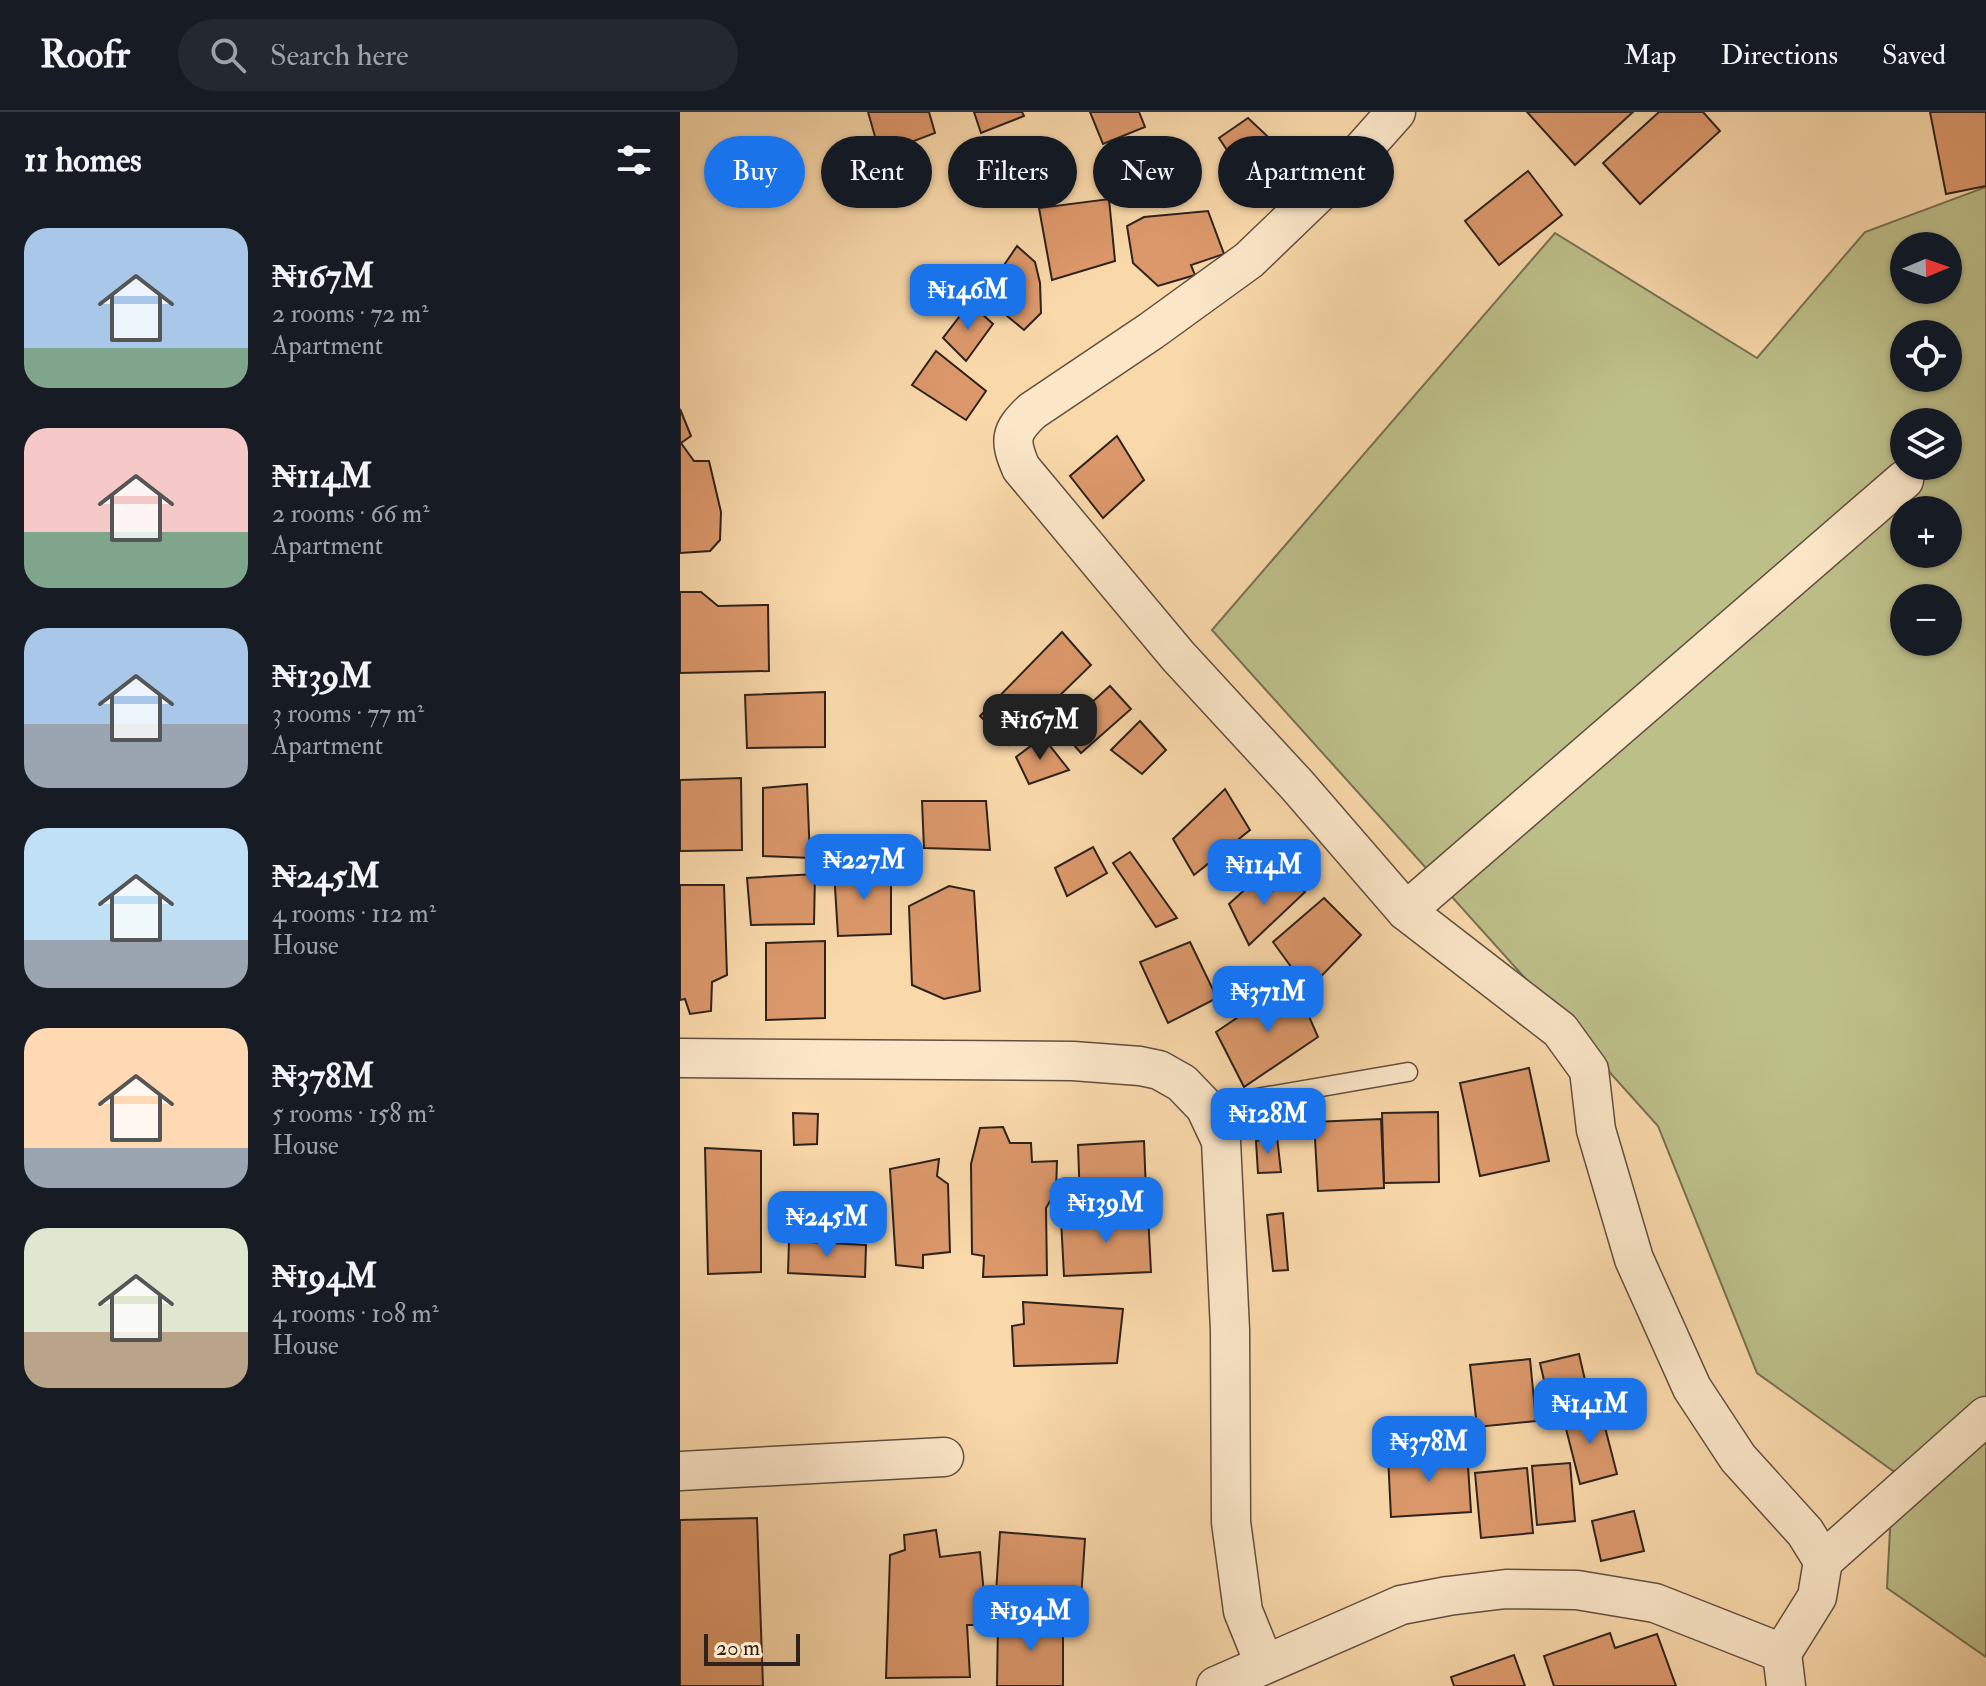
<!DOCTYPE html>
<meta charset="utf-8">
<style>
:root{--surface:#171b24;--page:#242831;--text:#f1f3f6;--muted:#9ea1a6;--line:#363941;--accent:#1a73e8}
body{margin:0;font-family:"IM FELL Double Pica",serif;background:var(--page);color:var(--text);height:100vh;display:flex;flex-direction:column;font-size:30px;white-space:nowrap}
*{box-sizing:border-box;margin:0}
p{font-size:26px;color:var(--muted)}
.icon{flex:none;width:44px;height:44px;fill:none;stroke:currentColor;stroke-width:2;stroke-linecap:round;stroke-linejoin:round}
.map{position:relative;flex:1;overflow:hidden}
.details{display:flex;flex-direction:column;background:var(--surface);width:680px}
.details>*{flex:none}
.hud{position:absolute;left:24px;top:24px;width:760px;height:72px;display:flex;gap:16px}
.needle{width:52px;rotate:88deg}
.buttons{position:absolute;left:1210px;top:120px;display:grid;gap:16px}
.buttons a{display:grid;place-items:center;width:72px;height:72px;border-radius:50%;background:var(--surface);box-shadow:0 2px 6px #0004;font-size:40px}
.scale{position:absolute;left:24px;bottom:20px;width:96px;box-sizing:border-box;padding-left:8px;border:4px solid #2e221d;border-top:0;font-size:22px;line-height:28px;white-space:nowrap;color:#2e221d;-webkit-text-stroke:6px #fbe6c8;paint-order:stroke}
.price{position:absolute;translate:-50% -68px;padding:0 18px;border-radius:16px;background:var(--accent);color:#fff;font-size:26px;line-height:52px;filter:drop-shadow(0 2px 4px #0008)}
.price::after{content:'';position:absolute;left:50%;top:48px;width:24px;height:18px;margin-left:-12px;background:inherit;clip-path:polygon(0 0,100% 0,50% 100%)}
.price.on{background:#222;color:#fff}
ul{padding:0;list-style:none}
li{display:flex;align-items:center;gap:24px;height:200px;padding:0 24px}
li span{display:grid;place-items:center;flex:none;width:224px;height:160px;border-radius:24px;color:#555}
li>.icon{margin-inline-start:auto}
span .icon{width:96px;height:96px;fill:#fffc;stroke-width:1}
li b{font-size:34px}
h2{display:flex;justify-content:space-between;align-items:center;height:96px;padding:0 24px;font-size:34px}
.pill{padding:0 28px;border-radius:36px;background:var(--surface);box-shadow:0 2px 6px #0004;font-size:28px;line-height:72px}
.pill.on{background:var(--accent);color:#fff}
header{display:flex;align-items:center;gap:48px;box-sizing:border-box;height:112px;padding:0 40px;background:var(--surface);border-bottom:2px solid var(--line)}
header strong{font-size:38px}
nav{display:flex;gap:44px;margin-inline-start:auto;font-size:28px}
.search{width:560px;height:72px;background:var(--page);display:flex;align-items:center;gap:20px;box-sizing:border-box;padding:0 28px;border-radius:44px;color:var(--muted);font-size:30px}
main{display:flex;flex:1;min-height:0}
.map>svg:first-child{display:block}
</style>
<header>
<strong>Roofr</strong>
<div class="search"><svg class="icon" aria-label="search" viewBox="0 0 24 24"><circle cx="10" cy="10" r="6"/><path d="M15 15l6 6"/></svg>Search here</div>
<nav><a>Map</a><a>Directions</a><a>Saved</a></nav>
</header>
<main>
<section class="details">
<h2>11 homes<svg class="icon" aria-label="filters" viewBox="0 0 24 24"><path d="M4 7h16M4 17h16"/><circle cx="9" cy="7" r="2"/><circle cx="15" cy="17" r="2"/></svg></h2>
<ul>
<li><span style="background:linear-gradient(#a9c7e8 75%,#7fa58c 0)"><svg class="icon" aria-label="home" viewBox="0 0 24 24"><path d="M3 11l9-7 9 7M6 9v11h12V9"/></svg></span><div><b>₦167M</b><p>2 rooms · 72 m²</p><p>Apartment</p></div></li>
<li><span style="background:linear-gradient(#f6c9c9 65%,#7fa58c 0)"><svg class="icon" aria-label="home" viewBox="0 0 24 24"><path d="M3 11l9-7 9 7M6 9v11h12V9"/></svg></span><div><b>₦114M</b><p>2 rooms · 66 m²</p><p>Apartment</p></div></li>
<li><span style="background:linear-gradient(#a9c7e8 60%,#9aa5b1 0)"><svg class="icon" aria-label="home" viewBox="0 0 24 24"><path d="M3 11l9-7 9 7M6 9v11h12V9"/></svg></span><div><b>₦139M</b><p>3 rooms · 77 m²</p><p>Apartment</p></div></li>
<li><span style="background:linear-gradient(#bfe0f5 70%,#9aa5b1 0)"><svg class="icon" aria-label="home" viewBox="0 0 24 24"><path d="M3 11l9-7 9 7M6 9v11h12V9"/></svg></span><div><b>₦245M</b><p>4 rooms · 112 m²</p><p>House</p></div></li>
<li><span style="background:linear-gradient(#ffd9b3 75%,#9aa5b1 0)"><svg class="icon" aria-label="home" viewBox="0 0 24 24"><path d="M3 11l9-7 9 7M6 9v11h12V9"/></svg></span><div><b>₦378M</b><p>5 rooms · 158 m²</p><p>House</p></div></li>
<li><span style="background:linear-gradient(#dfe7d0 65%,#b9a48a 0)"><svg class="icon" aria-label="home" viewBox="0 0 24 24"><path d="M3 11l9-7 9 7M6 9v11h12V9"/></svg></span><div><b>₦194M</b><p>4 rooms · 108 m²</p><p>House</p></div></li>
</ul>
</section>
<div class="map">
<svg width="1306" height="1574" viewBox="0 0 1306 1574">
<rect width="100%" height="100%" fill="#f9d8aa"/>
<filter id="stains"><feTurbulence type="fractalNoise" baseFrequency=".0025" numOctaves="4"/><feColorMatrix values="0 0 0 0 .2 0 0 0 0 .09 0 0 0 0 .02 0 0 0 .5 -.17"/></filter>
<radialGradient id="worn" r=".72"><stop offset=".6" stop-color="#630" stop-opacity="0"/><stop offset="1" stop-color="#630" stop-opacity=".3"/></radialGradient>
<path fill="#bdbf89" stroke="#767053" stroke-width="2" fill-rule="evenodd" d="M 1306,75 L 1306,1545 L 1207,1476 L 1213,1359 L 1077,1261 L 978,1014 L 532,518 L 875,121 L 1077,246 L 1185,120 ZM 1224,134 L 1268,134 L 1268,178 L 1224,178 ZM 1224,222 L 1268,222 L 1268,266 L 1224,266 ZM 1224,310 L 1268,310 L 1268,354 L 1224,354 ZM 1224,398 L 1268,398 L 1268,442 L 1224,442 ZM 1224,486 L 1268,486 L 1268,530 L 1224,530 Z"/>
<g fill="#dc986b" stroke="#2e221d" stroke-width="2">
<path d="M 188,0 L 249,0 L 255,21 L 200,42 Z"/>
<path d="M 294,0 L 342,0 L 344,4 L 301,21 Z"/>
<path d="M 410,0 L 459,0 L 465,15 L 423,32 Z"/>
<path d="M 847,0 L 953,0 L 895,53 Z"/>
<path d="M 979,0 L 1023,0 L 1040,19 L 960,92 L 923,51 Z"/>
<path d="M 1250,0 L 1306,0 L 1306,74 L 1266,82 Z"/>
<path d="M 568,6 L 601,37 L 617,60 L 592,84 L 564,64 L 539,26 Z"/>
<path d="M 848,59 L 882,103 L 819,153 L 785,109 Z"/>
<path d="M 429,87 L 435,149 L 372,168 L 359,96 Z"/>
<path d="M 528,99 L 544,142 L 511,153 L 515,163 L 478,174 L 453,151 L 447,114 L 464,105 Z"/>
<path d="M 337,134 L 355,150 L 360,171 L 361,201 L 344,218 L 303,184 Z"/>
<path d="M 290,191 L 313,212 L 286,249 L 263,226 Z"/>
<path d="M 256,239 L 306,279 L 286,308 L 232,273 Z"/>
<path d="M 0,297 L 11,324 L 1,331 L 14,349 L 29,349 L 41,400 L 40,428 L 30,439 L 0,441 Z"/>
<path d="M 437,324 L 464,368 L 423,406 L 390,364 Z"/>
<path d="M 0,480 L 21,480 L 38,494 L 88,493 L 89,559 L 0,561 Z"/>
<path d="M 382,520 L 411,553 L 329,633 L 300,604 Z"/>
<path d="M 430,574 L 451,597 L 401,641 L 381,618 Z"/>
<path d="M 145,580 L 145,635 L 67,636 L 65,583 Z"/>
<path d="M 460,609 L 486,638 L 462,662 L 431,638 Z"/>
<path d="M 363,625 L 389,658 L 349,672 L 336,645 Z"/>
<path d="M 61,666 L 62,738 L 0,739 L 0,668 Z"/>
<path d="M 127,672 L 130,746 L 83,744 L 83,676 Z"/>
<path d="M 545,677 L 570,718 L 514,763 L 493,727 Z"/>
<path d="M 242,689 L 306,689 L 310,738 L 244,736 Z"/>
<path d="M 413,735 L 427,761 L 387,784 L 375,756 Z"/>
<path d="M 450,740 L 497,806 L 476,815 L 433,751 Z"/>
<path d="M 211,755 L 211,822 L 158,824 L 154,759 Z"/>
<path d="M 135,762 L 134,812 L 71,813 L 67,766 Z"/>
<path d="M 609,763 L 625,780 L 569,833 L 549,792 L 571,772 L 583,788 Z"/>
<path d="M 0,773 L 44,773 L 47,863 L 32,870 L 31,899 L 10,902 L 5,887 L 0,888 Z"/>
<path d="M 269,774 L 294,779 L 300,879 L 264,887 L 232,873 L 229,794 Z"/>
<path d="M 644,786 L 681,823 L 628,878 L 593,830 Z"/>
<path d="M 145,829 L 145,906 L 86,908 L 86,831 Z"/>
<path d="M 510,830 L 537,886 L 488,911 L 460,850 Z"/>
<path d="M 613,868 L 638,925 L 564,975 L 536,920 Z"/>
<path d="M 849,956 L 869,1049 L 800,1064 L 780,971 Z"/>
<path d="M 595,997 L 613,997 L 613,1024 L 596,1025 Z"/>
<path d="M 758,1000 L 759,1070 L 704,1071 L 702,1001 Z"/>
<path d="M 113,1001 L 138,1002 L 137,1032 L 114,1033 Z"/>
<path d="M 701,1007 L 704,1076 L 638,1079 L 634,1010 Z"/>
<path d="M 323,1015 L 330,1031 L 351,1031 L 352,1050 L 377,1049 L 376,1079 L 366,1096 L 367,1163 L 303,1165 L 304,1144 L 292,1142 L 291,1052 L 300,1016 Z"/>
<path d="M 597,1025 L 601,1060 L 578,1061 L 576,1029 Z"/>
<path d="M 464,1029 L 466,1080 L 400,1089 L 398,1033 Z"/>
<path d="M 25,1036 L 81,1039 L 81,1160 L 28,1162 Z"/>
<path d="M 259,1047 L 257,1064 L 268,1072 L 270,1140 L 243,1143 L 243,1156 L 216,1153 L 210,1057 Z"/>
<path d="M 603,1101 L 608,1158 L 593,1159 L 587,1103 Z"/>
<path d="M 468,1102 L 471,1160 L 384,1164 L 381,1107 Z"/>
<path d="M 109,1129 L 186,1133 L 185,1165 L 108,1161 Z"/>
<path d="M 343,1190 L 443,1197 L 437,1251 L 334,1254 L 332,1214 L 344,1212 Z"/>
<path d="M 899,1242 L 908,1281 L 869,1290 L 860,1251 Z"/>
<path d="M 850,1247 L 856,1309 L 797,1315 L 790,1253 Z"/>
<path d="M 920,1296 L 937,1362 L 900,1372 L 883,1305 Z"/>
<path d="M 787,1339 L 791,1400 L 711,1405 L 708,1344 Z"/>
<path d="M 890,1351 L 895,1409 L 857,1413 L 852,1354 Z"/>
<path d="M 847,1356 L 853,1421 L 801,1426 L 795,1361 Z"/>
<path d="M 954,1399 L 964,1439 L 921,1449 L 912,1409 Z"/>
<path d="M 77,1406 L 83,1574 L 0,1574 L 0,1408 Z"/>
<path d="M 256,1418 L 260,1445 L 300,1440 L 307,1513 L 287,1513 L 290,1565 L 206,1566 L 210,1443 L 225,1438 L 224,1423 Z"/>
<path d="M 320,1420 L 405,1427 L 400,1502 L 315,1496 Z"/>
<path d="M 383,1505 L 383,1574 L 317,1574 L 318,1509 Z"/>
<path d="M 930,1521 L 935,1536 L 977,1522 L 996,1574 L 874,1574 L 864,1544 Z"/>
<path d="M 834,1543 L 845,1574 L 774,1574 L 771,1565 Z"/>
</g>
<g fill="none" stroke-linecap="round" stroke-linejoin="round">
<g stroke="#615040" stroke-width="21">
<path id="service" d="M 525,995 L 728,960"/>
</g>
<g stroke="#615040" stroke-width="41">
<g id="minor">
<path d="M 716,0 L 675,46 L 569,148 L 471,219 L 352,299 C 330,320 329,328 341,356 L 498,544 L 617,673 L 726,799 L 880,918 L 909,958 L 916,1018 L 954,1147 L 1012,1276 L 1058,1346 L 1125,1420 L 1143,1449 L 1137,1485 L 1102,1541"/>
<path d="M 726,799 L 1224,368"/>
<path d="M 0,946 L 393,949 L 460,954 L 479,958 L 502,971 L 525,995 L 541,1029 L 550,1218 L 551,1410 L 563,1499 L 584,1551"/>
<path d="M 0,1359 L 264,1345"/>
<path d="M 1143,1449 L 1306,1304"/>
<path d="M 536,1574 L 721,1493 L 768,1484 L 826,1477 L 897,1478 L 975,1491 L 1102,1541 L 1106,1574"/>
</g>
</g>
<use href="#service" stroke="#fbe6c8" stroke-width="18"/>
<use href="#minor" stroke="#fbe6c8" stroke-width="38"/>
</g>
<rect width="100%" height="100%" filter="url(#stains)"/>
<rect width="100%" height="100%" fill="url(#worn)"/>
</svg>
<div class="buttons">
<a><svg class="needle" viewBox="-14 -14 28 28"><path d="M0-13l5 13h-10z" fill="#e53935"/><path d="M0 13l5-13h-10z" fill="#9ea1a6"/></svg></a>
<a><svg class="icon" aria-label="locate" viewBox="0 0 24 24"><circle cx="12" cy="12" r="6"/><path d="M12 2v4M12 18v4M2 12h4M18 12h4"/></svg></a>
<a><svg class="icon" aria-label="layers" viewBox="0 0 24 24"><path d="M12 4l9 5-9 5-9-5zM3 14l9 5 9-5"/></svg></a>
<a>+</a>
<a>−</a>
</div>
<div class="scale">20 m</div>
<b class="price" style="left:288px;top:220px">₦146M</b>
<b class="price on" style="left:360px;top:650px">₦167M</b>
<b class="price" style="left:184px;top:790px">₦227M</b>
<b class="price" style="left:584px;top:795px">₦114M</b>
<b class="price" style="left:588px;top:922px">₦371M</b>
<b class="price" style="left:588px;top:1044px">₦128M</b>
<b class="price" style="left:426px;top:1133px">₦139M</b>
<b class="price" style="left:147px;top:1147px">₦245M</b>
<b class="price" style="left:910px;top:1334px">₦141M</b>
<b class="price" style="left:749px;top:1372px">₦378M</b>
<b class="price" style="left:351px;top:1541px">₦194M</b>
<div class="hud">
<a class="pill on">Buy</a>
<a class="pill">Rent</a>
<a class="pill">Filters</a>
<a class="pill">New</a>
<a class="pill">Apartment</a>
</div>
</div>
</main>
